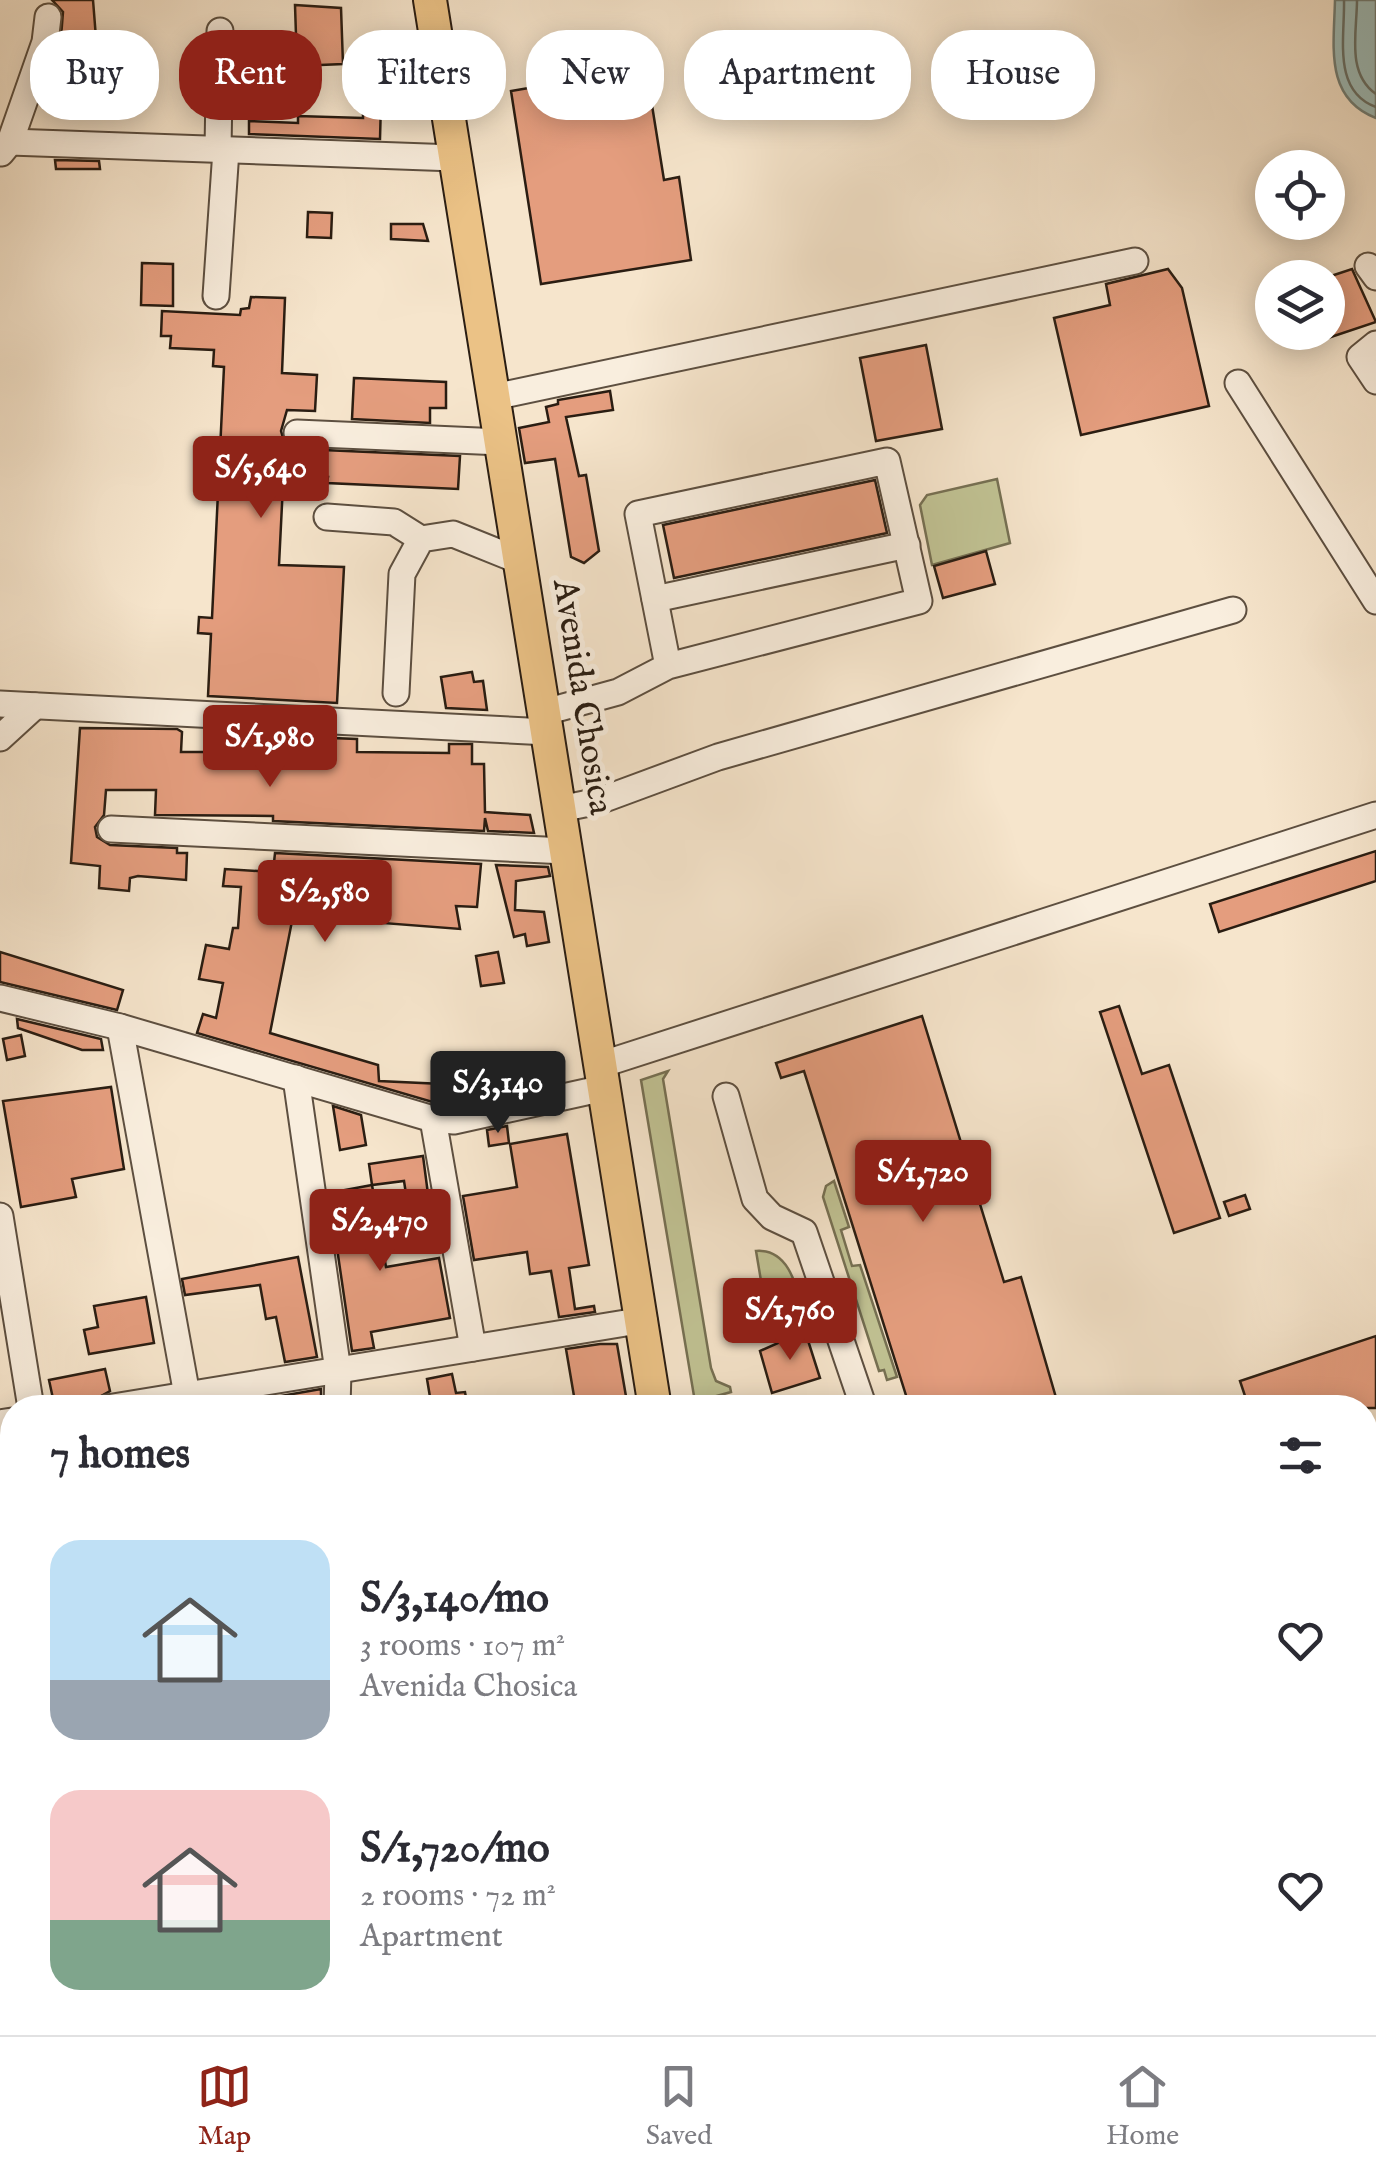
<!DOCTYPE html>
<meta charset="utf-8">
<style>
:root{--surface:#fff;--page:#f2f2f3;--text:#2b2b33;--muted:#7c7c81;--line:#e1e1e2;--accent:#8f2418}
body{margin:0;font-family:"IM FELL English",serif;background:var(--page);color:var(--text);height:100vh;display:flex;flex-direction:column;font-size:38px;white-space:nowrap}
*{box-sizing:border-box;margin:0}
p{font-size:32px;color:var(--muted)}
.icon{flex:none;width:55px;height:55px;fill:none;stroke:currentColor;stroke-width:2;stroke-linecap:round;stroke-linejoin:round}
.map{position:relative;flex:1;overflow:hidden}
.details{position:absolute;left:0px;top:1395px;width:1378px;height:640px;display:flex;flex-direction:column;background:var(--surface);border-radius:40px 40px 0 0;box-shadow:0 5px 25px #0003}
.details>*{flex:none}
.hud{position:absolute;left:30px;top:30px;width:1318px;height:90px;display:flex;gap:20px}
.controls{position:absolute;left:1255px;top:150px;display:grid;gap:20px}
.controls a{display:grid;place-items:center;width:90px;height:90px;border-radius:50%;background:var(--surface);box-shadow:0 5px 25px #0003;font-size:50px}
.price{position:absolute;translate:-50% -85px;padding:0 22px;border-radius:10px;background:var(--accent);color:#fff;font-size:32px;line-height:65px;filter:drop-shadow(0 2px 5px #0008)}
.price::after{content:'';position:absolute;left:50%;top:60px;width:30px;height:22px;margin-left:-15px;background:inherit;clip-path:polygon(0 0,100% 0,50% 100%)}
.price.active{background:#222;color:#fff}
ul{padding:0;list-style:none}
li{display:flex;align-items:center;gap:30px;height:250px;padding:0 50px}
li span{display:grid;place-items:center;flex:none;width:280px;height:200px;border-radius:30px;color:#555}
li>.icon{margin-inline-start:auto}
span .icon{width:120px;height:120px;fill:#fffc;stroke-width:1}
li b{font-size:42px}
h2{display:flex;justify-content:space-between;align-items:center;height:120px;padding:0 50px;font-size:42px}
.tag{padding:0 35px;border-radius:40px;background:var(--surface);box-shadow:0 5px 25px #0003;font-size:35px;line-height:90px}
.tag.active{background:var(--accent);color:#fff}
.tab-bar{display:flex;justify-content:space-around;align-items:center;height:140px;border-top:2px solid var(--line);background:var(--surface);font-size:28px;color:var(--muted)}
.tab-bar a{display:grid;justify-items:center;gap:5px}
.tab-bar .active{color:var(--accent)}
.map>svg:first-child{display:block}
</style>
<div class="map">
<svg width="1376" height="2035" viewBox="0 0 1376 2035">
<rect width="100%" height="100%" fill="#f6e5cc"/>
<filter id="stains"><feTurbulence type="fractalNoise" baseFrequency=".002" numOctaves="4"/><feColorMatrix values="0 0 0 0 .2 0 0 0 0 .09 0 0 0 0 .02 0 0 0 .5 -.17"/></filter>
<radialGradient id="worn" r=".72"><stop offset=".6" stop-color="#630" stop-opacity="0"/><stop offset="1" stop-color="#630" stop-opacity=".3"/></radialGradient>
<g fill="#c1c394" stroke="#767053" stroke-width="2.5">
<path d="M 997,479 L 1010,543 L 932,565 L 920,505 L 927,495 Z"/>
<path d="M 668,1071 L 663,1079 L 711,1368 L 716,1381 L 730,1387 L 731,1392 L 695,1402 L 641,1080 Z"/>
<path d="M 834,1181 L 849,1227 L 841,1230 L 852,1266 L 860,1265 L 897,1377 L 887,1380 L 884,1370 L 879,1371 L 823,1197 L 826,1186 Z"/>
<path d="M 756,1251 C 793,1248 798,1296 807,1324 L 785,1330 L 784,1325 L 769,1328 Z"/>
</g>
<path fill="#9dbebc" stroke="#6f7e78" stroke-width="2.5" d="M 1335,0 L 1376,0 L 1376,118 C 1324,98 1334,46 1335,0 Z"/>
<g fill="none" stroke-linecap="round" stroke-linejoin="round">
<g stroke="#646e67" stroke-width="2.5">
<path d="M 1344,0 C 1345,37 1332,91 1376,107"/>
<path d="M 1357,0 C 1357,32 1346,73 1376,94"/>
</g>
</g>
<g fill="#e49d7e" stroke="#2a1d12" stroke-width="2.5">
<path d="M 52,0 L 93,0 L 96,38 L 90,38 L 90,51 L 60,50 L 63,12 Z"/>
<path d="M 295,5 L 341,8 L 343,64 L 297,66 Z"/>
<path d="M 646,68 L 664,180 L 679,177 L 691,260 L 541,284 L 511,91 Z"/>
<path d="M 363,102 L 381,102 L 380,139 L 249,134 L 249,121 L 298,123 L 298,116 L 363,118 Z"/>
<path d="M 55,160 L 99,161 L 100,169 L 56,169 Z"/>
<path d="M 308,212 L 332,213 L 331,238 L 307,237 Z"/>
<path d="M 391,224 L 423,224 L 428,241 L 391,239 Z"/>
<path d="M 142,263 L 173,264 L 173,306 L 141,305 Z"/>
<path d="M 1168,269 L 1182,288 L 1209,406 L 1081,435 L 1054,318 L 1110,305 L 1106,284 Z"/>
<path d="M 1352,269 L 1376,322 L 1328,338 L 1328,277 Z"/>
<path d="M 251,297 L 285,298 L 282,373 L 317,375 L 315,411 L 287,410 L 281,431 L 285,444 L 279,565 L 344,567 L 337,703 L 208,696 L 211,634 L 198,633 L 199,617 L 212,618 L 224,367 L 213,366 L 214,350 L 170,348 L 171,336 L 161,336 L 162,311 L 240,315 L 241,309 L 249,308 Z"/>
<path d="M 926,345 L 942,429 L 876,441 L 860,358 Z"/>
<path d="M 354,378 L 446,382 L 446,408 L 430,408 L 430,423 L 352,419 Z"/>
<path d="M 610,391 L 613,410 L 566,417 L 579,476 L 586,475 L 599,551 L 584,563 L 571,557 L 555,459 L 525,463 L 519,428 L 549,422 L 546,407 L 558,404 L 558,400 Z"/>
<path d="M 323,450 L 460,456 L 458,489 L 327,483 L 328,477 L 322,477 Z"/>
<path d="M 875,480 L 887,533 L 674,578 L 663,525 Z"/>
<path d="M 986,551 L 995,584 L 943,598 L 934,566 Z"/>
<path d="M 472,672 L 474,682 L 483,681 L 487,710 L 446,708 L 441,677 Z"/>
<path d="M 80,728 L 177,729 L 182,732 L 181,752 L 227,752 L 228,734 L 357,739 L 357,752 L 449,753 L 449,744 L 472,744 L 472,764 L 484,764 L 485,812 L 530,815 L 534,833 L 488,831 L 485,818 L 484,831 L 273,821 L 273,816 L 155,815 L 156,790 L 106,790 L 104,815 L 95,827 L 97,837 L 110,845 L 177,848 L 177,853 L 187,853 L 186,880 L 138,876 L 130,878 L 129,891 L 99,888 L 100,866 L 71,863 Z"/>
<path d="M 1376,851 L 1376,881 L 1219,932 L 1210,904 Z"/>
<path d="M 275,853 L 481,864 L 477,907 L 456,906 L 460,929 L 293,916 L 270,1033 L 378,1065 L 379,1081 L 486,1086 L 487,1097 L 453,1105 L 436,1103 L 197,1033 L 203,1014 L 216,1018 L 223,983 L 199,979 L 206,945 L 229,949 L 233,928 L 238,928 L 241,887 L 223,886 L 225,869 L 273,872 Z"/>
<path d="M 496,865 L 548,867 L 550,876 L 516,881 L 515,910 L 544,912 L 549,942 L 527,946 L 525,934 L 514,937 Z"/>
<path d="M 0,952 L 123,990 L 117,1010 L 0,982 Z"/>
<path d="M 498,952 L 504,983 L 481,986 L 476,956 Z"/>
<path d="M 1119,1006 L 1142,1074 L 1169,1065 L 1220,1218 L 1174,1233 L 1100,1012 Z"/>
<path d="M 922,1016 L 1004,1282 L 1021,1277 L 1059,1408 L 910,1408 L 804,1071 L 781,1078 L 776,1063 Z"/>
<path d="M 17,1019 L 101,1039 L 103,1050 L 82,1050 L 18,1028 Z"/>
<path d="M 21,1035 L 25,1056 L 7,1060 L 3,1039 Z"/>
<path d="M 535,1069 L 538,1086 L 516,1091 L 513,1072 Z"/>
<path d="M 111,1087 L 124,1169 L 72,1179 L 76,1197 L 21,1207 L 3,1101 Z"/>
<path d="M 333,1106 L 361,1115 L 366,1145 L 340,1150 Z"/>
<path d="M 507,1126 L 509,1143 L 489,1146 L 487,1130 Z"/>
<path d="M 567,1134 L 589,1265 L 569,1268 L 575,1309 L 594,1306 L 595,1312 L 559,1317 L 551,1271 L 530,1274 L 527,1252 L 474,1260 L 463,1196 L 517,1187 L 510,1144 Z"/>
<path d="M 423,1156 L 431,1217 L 410,1220 L 404,1181 L 372,1185 L 369,1164 Z"/>
<path d="M 372,1185 L 386,1267 L 439,1258 L 450,1318 L 371,1332 L 374,1348 L 352,1351 L 329,1193 Z"/>
<path d="M 1245,1195 L 1250,1209 L 1229,1216 L 1224,1202 Z"/>
<path d="M 298,1257 L 317,1357 L 285,1362 L 276,1317 L 266,1319 L 260,1285 L 185,1295 L 182,1279 Z"/>
<path d="M 146,1297 L 154,1343 L 89,1354 L 84,1330 L 98,1327 L 94,1306 Z"/>
<path d="M 805,1331 L 820,1378 L 772,1393 L 760,1351 Z"/>
<path d="M 1376,1336 L 1376,1408 L 1249,1408 L 1240,1381 Z"/>
<path d="M 600,1344 L 617,1344 L 628,1408 L 576,1408 L 566,1349 Z"/>
<path d="M 105,1369 L 110,1391 L 92,1401 L 55,1408 L 49,1380 Z"/>
<path d="M 452,1374 L 456,1393 L 465,1392 L 468,1408 L 421,1408 L 421,1398 L 430,1397 L 427,1379 Z"/>
<path d="M 321,1389 L 321,1408 L 258,1408 L 258,1400 Z"/>
</g>
<g fill="none" stroke-linecap="round" stroke-linejoin="round">
<g stroke="#5d4f40" stroke-width="29">
<g id="minor">
<path d="M 10,142 L 455,158"/>
<path d="M 218,149 L 220,31"/>
<path d="M 1,153 L 10,142 L 45,42 L 48,17"/>
<path d="M 1368,266 L 1376,277"/>
<path d="M 216,296 L 226,150"/>
<path d="M 1376,344 L 1360,357 L 1376,381"/>
<path d="M 1238,383 L 1376,601"/>
<path d="M 494,397 L 1135,261"/>
<path d="M 297,433 L 501,442"/>
<path d="M 327,517 L 394,522 L 421,539"/>
<path d="M 655,599 L 907,545"/>
<path d="M 396,693 L 402,574 L 421,539 L 453,534 L 520,561"/>
<path d="M 0,704 L 548,732"/>
<path d="M 545,712 L 618,692 L 668,666 L 919,601 L 887,461 L 638,514 L 668,666"/>
<path d="M 0,738 L 35,706"/>
<path d="M 560,809 L 599,801 L 718,757 L 1233,610"/>
<path d="M 111,829 L 566,851"/>
<path d="M 0,998 L 120,1027 L 433,1119 L 454,1121 L 604,1088"/>
<path d="M 120,1027 L 187,1395"/>
<path d="M 600,1065 L 1376,815"/>
<path d="M 296,1078 L 338,1371 L 337,1408"/>
<path d="M 726,1096 L 755,1199 L 772,1217 L 804,1232 L 864,1408"/>
<path d="M 433,1119 L 473,1348"/>
<path d="M 0,1216 L 31,1408"/>
<path d="M 107,1408 L 644,1320"/>
<path d="M 0,1423 L 12,1421"/>
<path d="M 0,1692 L 12,1601"/>
<path d="M 1365,1947 L 1376,1943"/>
<path d="M 922,2022 L 925,2035"/>
<path d="M 307,2035 L 308,2022"/>
<path d="M 1105,2035 L 1144,2022"/>
</g>
</g>
<g stroke="#2a1d12" stroke-width="36">
<g id="major">
<path d="M 430,0 L 655,1408"/>
<path d="M 752,2022 L 754,2035"/>
</g>
</g>
<use href="#minor" stroke="#f9eede" stroke-width="25"/>
<use href="#major" stroke="#ebc286" stroke-width="32"/>
</g>
<g text-anchor="middle" dominant-baseline="central" stroke-width="10" stroke-linejoin="round" paint-order="stroke">
<g font-size="35" fill="#2a1d12" stroke="#f9eede">
<text transform="translate(582 697) rotate(81)">Avenida Chosica</text>
</g>
</g>
<rect width="100%" height="100%" filter="url(#stains)"/>
<rect width="100%" height="100%" fill="url(#worn)"/>
</svg>
<div class="controls">
<a><svg class="icon" aria-label="locate" viewBox="0 0 24 24"><circle cx="12" cy="12" r="6"/><path d="M12 2v4M12 18v4M2 12h4M18 12h4"/></svg></a>
<a><svg class="icon" aria-label="layers" viewBox="0 0 24 24"><path d="M12 4l9 5-9 5-9-5zM3 14l9 5 9-5"/></svg></a>
</div>
<b class="price" style="left:261px;top:521px">S/5,640</b>
<b class="price" style="left:270px;top:790px">S/1,980</b>
<b class="price" style="left:325px;top:945px">S/2,580</b>
<b class="price active" style="left:498px;top:1136px">S/3,140</b>
<b class="price" style="left:923px;top:1225px">S/1,720</b>
<b class="price" style="left:380px;top:1274px">S/2,470</b>
<b class="price" style="left:790px;top:1363px">S/1,760</b>
<div class="hud">
<a class="tag">Buy</a>
<a class="tag active">Rent</a>
<a class="tag">Filters</a>
<a class="tag">New</a>
<a class="tag">Apartment</a>
<a class="tag">House</a>
</div>
<section class="details">
<h2>7 homes<svg class="icon" aria-label="filters" viewBox="0 0 24 24"><path d="M4 7h16M4 17h16"/><circle cx="9" cy="7" r="2"/><circle cx="15" cy="17" r="2"/></svg></h2>
<ul>
<li><span style="background:linear-gradient(#bfe0f5 70%,#9aa5b1 0)"><svg class="icon" aria-label="home" viewBox="0 0 24 24"><path d="M3 11l9-7 9 7M6 9v11h12V9"/></svg></span><div><b>S/3,140/mo</b><p>3 rooms · 107 m²</p><p>Avenida Chosica</p></div><svg class="icon" aria-label="heart" viewBox="0 0 24 24"><path d="M12 20l-8-8c-3-5 5-10 8-4 3-6 11-1 8 4z"/></svg></li>
<li><span style="background:linear-gradient(#f6c9c9 65%,#7fa58c 0)"><svg class="icon" aria-label="home" viewBox="0 0 24 24"><path d="M3 11l9-7 9 7M6 9v11h12V9"/></svg></span><div><b>S/1,720/mo</b><p>2 rooms · 72 m²</p><p>Apartment</p></div><svg class="icon" aria-label="heart" viewBox="0 0 24 24"><path d="M12 20l-8-8c-3-5 5-10 8-4 3-6 11-1 8 4z"/></svg></li>
</ul>
</section>
</div>
<nav class="tab-bar">
<a class="active"><svg class="icon" aria-label="map" viewBox="0 0 24 24"><path d="M3 6l6-2 6 2 6-2v14l-6 2-6-2-6 2zM9 4v14M15 6v14"/></svg>Map</a>
<a><svg class="icon" aria-label="saved" viewBox="0 0 24 24"><path d="M7 4h10v16l-5-4-5 4z"/></svg>Saved</a>
<a><svg class="icon" aria-label="home" viewBox="0 0 24 24"><path d="M3 11l9-7 9 7M6 9v11h12V9"/></svg>Home</a>
</nav>
